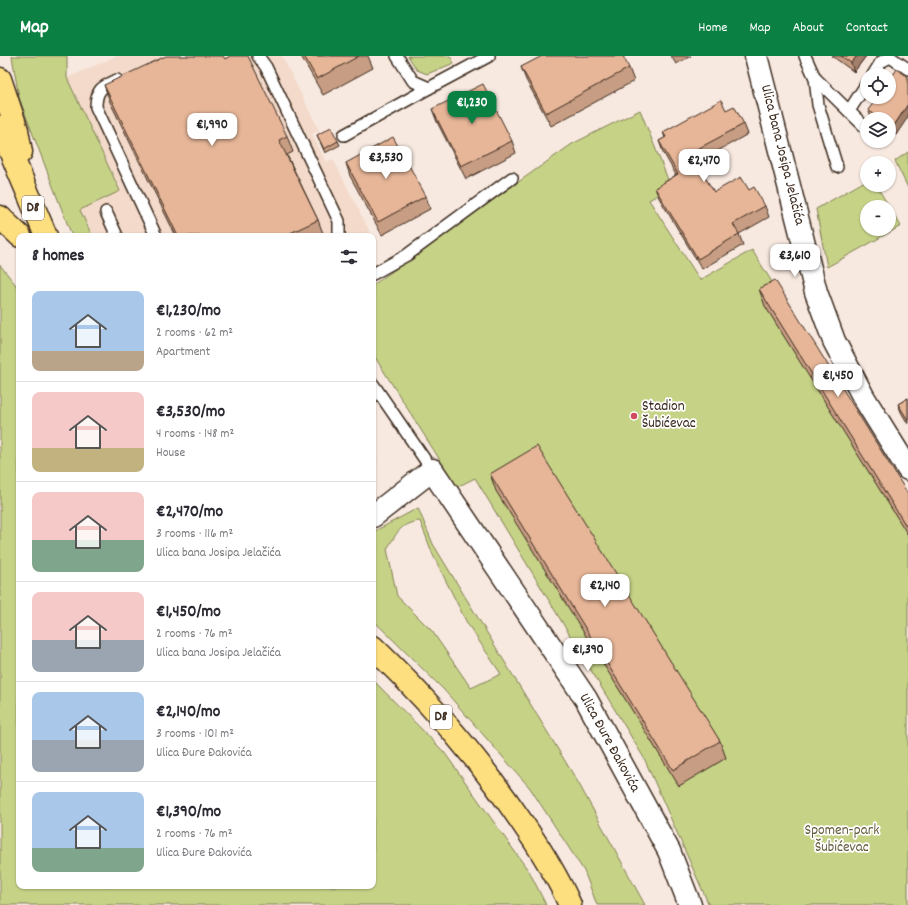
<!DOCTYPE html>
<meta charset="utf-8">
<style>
:root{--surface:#fff;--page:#f2f2f3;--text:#2b2b33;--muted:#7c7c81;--line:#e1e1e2;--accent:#0b8043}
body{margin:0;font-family:Dekko,sans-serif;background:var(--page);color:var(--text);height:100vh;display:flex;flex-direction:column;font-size:15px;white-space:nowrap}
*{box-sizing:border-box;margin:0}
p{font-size:13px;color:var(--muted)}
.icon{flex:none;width:22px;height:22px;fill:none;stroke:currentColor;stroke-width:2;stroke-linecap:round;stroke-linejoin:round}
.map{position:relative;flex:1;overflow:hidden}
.panel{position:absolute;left:16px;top:177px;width:360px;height:656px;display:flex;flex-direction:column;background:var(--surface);border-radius:8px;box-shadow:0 1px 3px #0004}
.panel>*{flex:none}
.controls{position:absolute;left:860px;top:12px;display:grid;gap:8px}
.controls a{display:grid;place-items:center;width:36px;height:36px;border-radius:50%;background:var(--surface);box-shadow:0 1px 3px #0004;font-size:20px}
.price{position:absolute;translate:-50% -34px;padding:0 9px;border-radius:8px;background:#fff;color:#222;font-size:13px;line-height:26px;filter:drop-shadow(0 1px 2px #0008)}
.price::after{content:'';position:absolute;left:50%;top:24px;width:12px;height:9px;margin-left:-6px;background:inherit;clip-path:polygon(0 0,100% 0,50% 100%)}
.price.selected{background:var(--accent);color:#fff}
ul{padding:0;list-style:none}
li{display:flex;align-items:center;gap:12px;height:100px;padding:0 16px}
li+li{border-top:1px solid var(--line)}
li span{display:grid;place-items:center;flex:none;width:112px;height:80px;border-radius:8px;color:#555}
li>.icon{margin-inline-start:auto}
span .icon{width:48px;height:48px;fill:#fffc;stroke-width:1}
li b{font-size:17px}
h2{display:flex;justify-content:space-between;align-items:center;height:48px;padding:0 16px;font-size:17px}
header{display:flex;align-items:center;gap:24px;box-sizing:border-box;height:56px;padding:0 20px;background:var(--accent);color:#fff}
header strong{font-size:19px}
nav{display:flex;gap:22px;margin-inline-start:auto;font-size:14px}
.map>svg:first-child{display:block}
</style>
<header>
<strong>Map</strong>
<nav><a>Home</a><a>Map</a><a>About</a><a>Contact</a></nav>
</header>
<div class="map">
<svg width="908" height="849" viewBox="0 0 908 849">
<rect width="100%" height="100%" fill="#f8e9e0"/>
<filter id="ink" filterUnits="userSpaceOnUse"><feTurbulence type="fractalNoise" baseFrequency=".025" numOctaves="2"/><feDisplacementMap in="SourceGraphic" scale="8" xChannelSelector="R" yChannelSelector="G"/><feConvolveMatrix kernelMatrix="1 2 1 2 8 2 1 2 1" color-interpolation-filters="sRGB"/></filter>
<g filter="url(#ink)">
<path fill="#f3daca" d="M 116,0 L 282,0 L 319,74 L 312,78 L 326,106 L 333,103 L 372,180 L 92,180 L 80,154 L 120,134 L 67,22 Z"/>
<g fill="#c6d387" stroke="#807e52" fill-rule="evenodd">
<path d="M 12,0 L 67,0 L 67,22 L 120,135 L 80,154 L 92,180 L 72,180 L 19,42 Z"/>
<path d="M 408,0 L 450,0 L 454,7 L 427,18 L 417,14 Z"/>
<path d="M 640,54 L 671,131 L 649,144 L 700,224 L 752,194 L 908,444 L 908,849 L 709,849 L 644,702 L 475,422 L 457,431 L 373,298 L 373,229 L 572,88 Z"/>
<path d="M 908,96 L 908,132 L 895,105 Z"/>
<path d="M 867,124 L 867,129 L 876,129 L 901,170 L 827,211 L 816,153 ZM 867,151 L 889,151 L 889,173 L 867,173 Z"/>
<path d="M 0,209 L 19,233 L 19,830 L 373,830 L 373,624 L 444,696 L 530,817 L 546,849 L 0,849 Z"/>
<path d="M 418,452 L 433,488 L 579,728 L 645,849 L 597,849 L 584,815 L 530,732 L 444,634 L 373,564 L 373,476 ZM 420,465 L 433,499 L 467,567 L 501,618 L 471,632 L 432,575 L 397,540 L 387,493 C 397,477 400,467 420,465 Z"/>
</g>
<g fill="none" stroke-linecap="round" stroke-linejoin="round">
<g stroke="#3b2a1e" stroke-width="14">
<g id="lane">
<path d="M 258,0 L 266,11 L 339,165 L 339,180"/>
<path d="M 397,0 L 413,25 L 429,32 L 489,0"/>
<path d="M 805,0 L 815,22 L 865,71"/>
<path d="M 873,19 L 881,6 L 890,1 L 908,13"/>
<path d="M 815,22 L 818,49 L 837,111"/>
<path d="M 117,24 C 102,31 96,33 96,51 L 156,180"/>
<path d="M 849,55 L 867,27"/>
<path d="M 344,79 L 429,32"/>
<path d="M 106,156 L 117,180"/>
<path d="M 373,218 L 407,199 L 512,122"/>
<path d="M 373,328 L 432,414"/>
</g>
</g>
<g stroke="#3b2a1e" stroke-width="25">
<path id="street" d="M 373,460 L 432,414 L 586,643 L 669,795 L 690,849"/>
</g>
<g stroke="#3b2a1e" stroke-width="25">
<path id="secondary" d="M 756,0 L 816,236 L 834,285 L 864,342 L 908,413"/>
</g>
<g stroke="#3b2a1e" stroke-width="25">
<g id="primary">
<path d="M 0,23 L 17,74 L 21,96"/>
<path d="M 0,71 L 46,180"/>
<path d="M 0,161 L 20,180"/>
<path d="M 373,591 C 429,645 477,700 521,765 C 539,791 557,819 570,849"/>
</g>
</g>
<use href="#lane" stroke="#fff" stroke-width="11"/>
<use href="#street" stroke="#fff" stroke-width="22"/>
<use href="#secondary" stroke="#fff" stroke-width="22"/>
<use href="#primary" stroke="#fedf80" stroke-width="22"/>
</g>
<g fill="#c79d83" stroke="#3b2a1e">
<path d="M 301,0 L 368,0 L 373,12 L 323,39 Z"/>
<path d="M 671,0 L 691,0 L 676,8 Z"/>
<path d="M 832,0 L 866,0 L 854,16 Z"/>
<path d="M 225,3 L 287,80 L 293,96 L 287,99 L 318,164 L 324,180 L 176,180 L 110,46 L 104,29 Z"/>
<path d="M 521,11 L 629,12 L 634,25 L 551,70 L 526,24 Z"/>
<path d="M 889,41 L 896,79 L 889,75 L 889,63 L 872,63 L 868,54 Z"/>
<path d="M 432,53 L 512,85 L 516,97 L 466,123 L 437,66 Z"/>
<path d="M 726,54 L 744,68 L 748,78 L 696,107 L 714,136 L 749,134 L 765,150 L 769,161 L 739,178 L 743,189 L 702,213 L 659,142 L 655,132 L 676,119 L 663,96 L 659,85 L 665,82 L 663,76 Z"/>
<path d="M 317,79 L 338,85 L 340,89 L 325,97 Z"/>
<path d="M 346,107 L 426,140 L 430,153 L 382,179 L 350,120 Z"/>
<path d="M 759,233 L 908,438 L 908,479 L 765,250 Z"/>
<path d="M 908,342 L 908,368 L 901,356 L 898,348 Z"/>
<path d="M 373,397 L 376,404 L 373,406 Z"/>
<path d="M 490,418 L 720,685 L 726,702 L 679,730 L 496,435 Z"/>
</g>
<g fill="#a27f6a" stroke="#3b2a1e">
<path d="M 857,0 L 866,0 L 854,16 L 851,7 Z"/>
<path d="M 908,48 L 908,61 L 896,79 L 893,71 Z"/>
</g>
<g fill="#e7b698" stroke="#3b2a1e">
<path d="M 166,0 L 223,0 L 225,3 L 230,0 L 248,0 L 287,80 L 279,84 L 318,164 L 284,180 L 178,180 L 104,29 Z"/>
<path d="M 304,0 L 359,0 L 317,23 Z"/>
<path d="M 542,0 L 623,0 L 629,12 L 546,57 L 521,11 Z"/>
<path d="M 841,0 L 857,0 L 851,7 Z"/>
<path d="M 897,13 L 908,21 L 908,48 L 893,71 L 889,68 L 889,63 L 881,63 L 868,54 L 878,41 L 889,41 L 889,25 Z"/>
<path d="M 483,28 L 512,85 L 461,110 L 432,53 Z"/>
<path d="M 721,44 L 726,54 L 734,50 L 744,68 L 690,97 L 714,136 L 741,121 L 749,134 L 754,131 L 765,150 L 733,168 L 739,178 L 698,203 L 655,132 L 678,118 L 659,85 L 666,81 L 663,76 Z"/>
<path d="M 331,71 L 338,85 L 324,93 L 317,79 Z"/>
<path d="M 393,81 L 426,140 L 378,166 L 346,107 Z"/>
<path d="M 775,224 L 908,438 L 908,473 L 759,233 Z"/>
<path d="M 908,342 L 908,364 L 898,348 Z"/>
<path d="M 537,390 L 720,685 L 673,714 L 490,418 Z"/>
</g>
</g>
<circle fill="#d1495b" stroke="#fff" stroke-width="1.5" cx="634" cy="360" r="4"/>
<g text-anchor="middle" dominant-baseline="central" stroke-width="3.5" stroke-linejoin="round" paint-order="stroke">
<g fill="#fff" stroke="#766a62" stroke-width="1">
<rect x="22" y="140" width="22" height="24" rx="3"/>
<rect x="430" y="649" width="22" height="24" rx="3"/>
</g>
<g font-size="14" font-weight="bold" fill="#3b2a1e">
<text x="33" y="152">D8</text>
<text x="441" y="661">D8</text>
</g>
<g font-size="15" fill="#3b2a1e" stroke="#fff">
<text transform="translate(782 99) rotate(76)">Ulica bana Josipa Jelačića</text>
<text transform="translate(609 687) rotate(61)">Ulica Đure Đakovića</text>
</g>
<g font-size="15" fill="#3b2a1e" stroke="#fff" text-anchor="start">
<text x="642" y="351">Stadion<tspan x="642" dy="17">Šubićevac</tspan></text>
</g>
<g font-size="15" fill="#655d3e" stroke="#fff">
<text x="842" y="775">Spomen-park<tspan x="842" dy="17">Šubićevac</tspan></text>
</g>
</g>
</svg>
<div class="controls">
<a><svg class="icon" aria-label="locate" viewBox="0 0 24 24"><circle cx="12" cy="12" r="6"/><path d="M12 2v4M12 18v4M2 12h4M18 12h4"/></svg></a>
<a><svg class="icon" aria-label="layers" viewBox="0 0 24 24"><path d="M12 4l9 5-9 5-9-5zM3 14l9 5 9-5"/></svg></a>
<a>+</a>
<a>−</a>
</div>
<b class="price selected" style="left:472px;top:69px">€1,230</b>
<b class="price" style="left:212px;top:91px">€1,990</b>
<b class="price" style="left:386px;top:124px">€3,530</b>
<b class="price" style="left:704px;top:127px">€2,470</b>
<b class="price" style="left:795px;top:222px">€3,610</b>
<b class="price" style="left:838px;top:342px">€1,450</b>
<b class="price" style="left:605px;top:552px">€2,140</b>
<b class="price" style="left:588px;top:616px">€1,390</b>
<section class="panel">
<h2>8 homes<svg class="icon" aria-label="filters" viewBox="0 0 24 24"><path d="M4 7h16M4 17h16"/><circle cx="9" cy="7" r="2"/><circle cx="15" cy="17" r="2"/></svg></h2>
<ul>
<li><span style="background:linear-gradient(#a9c7e8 75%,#b9a48a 0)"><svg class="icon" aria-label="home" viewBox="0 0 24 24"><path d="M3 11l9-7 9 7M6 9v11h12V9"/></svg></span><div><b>€1,230/mo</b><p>2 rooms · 62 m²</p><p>Apartment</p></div></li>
<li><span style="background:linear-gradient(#f6c9c9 70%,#c2b280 0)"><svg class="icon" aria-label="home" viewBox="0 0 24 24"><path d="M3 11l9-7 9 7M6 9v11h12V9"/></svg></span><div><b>€3,530/mo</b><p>4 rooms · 148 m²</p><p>House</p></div></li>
<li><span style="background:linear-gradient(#f6c9c9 60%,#7fa58c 0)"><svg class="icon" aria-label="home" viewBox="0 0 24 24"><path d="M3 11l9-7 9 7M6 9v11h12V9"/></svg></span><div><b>€2,470/mo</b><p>3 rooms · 116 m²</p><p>Ulica bana Josipa Jelačića</p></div></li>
<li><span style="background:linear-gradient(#f6c9c9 60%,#9aa5b1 0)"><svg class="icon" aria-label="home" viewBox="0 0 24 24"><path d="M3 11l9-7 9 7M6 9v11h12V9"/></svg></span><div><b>€1,450/mo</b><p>2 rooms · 76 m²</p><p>Ulica bana Josipa Jelačića</p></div></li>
<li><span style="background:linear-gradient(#a9c7e8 60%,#9aa5b1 0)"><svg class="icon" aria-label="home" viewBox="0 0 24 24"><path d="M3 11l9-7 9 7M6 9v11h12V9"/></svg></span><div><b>€2,140/mo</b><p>3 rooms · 101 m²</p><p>Ulica Đure Đakovića</p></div></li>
<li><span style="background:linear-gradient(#a9c7e8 70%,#7fa58c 0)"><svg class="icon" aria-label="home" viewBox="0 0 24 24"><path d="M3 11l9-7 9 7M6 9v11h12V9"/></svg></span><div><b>€1,390/mo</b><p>2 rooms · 76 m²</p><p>Ulica Đure Đakovića</p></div></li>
</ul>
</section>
</div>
